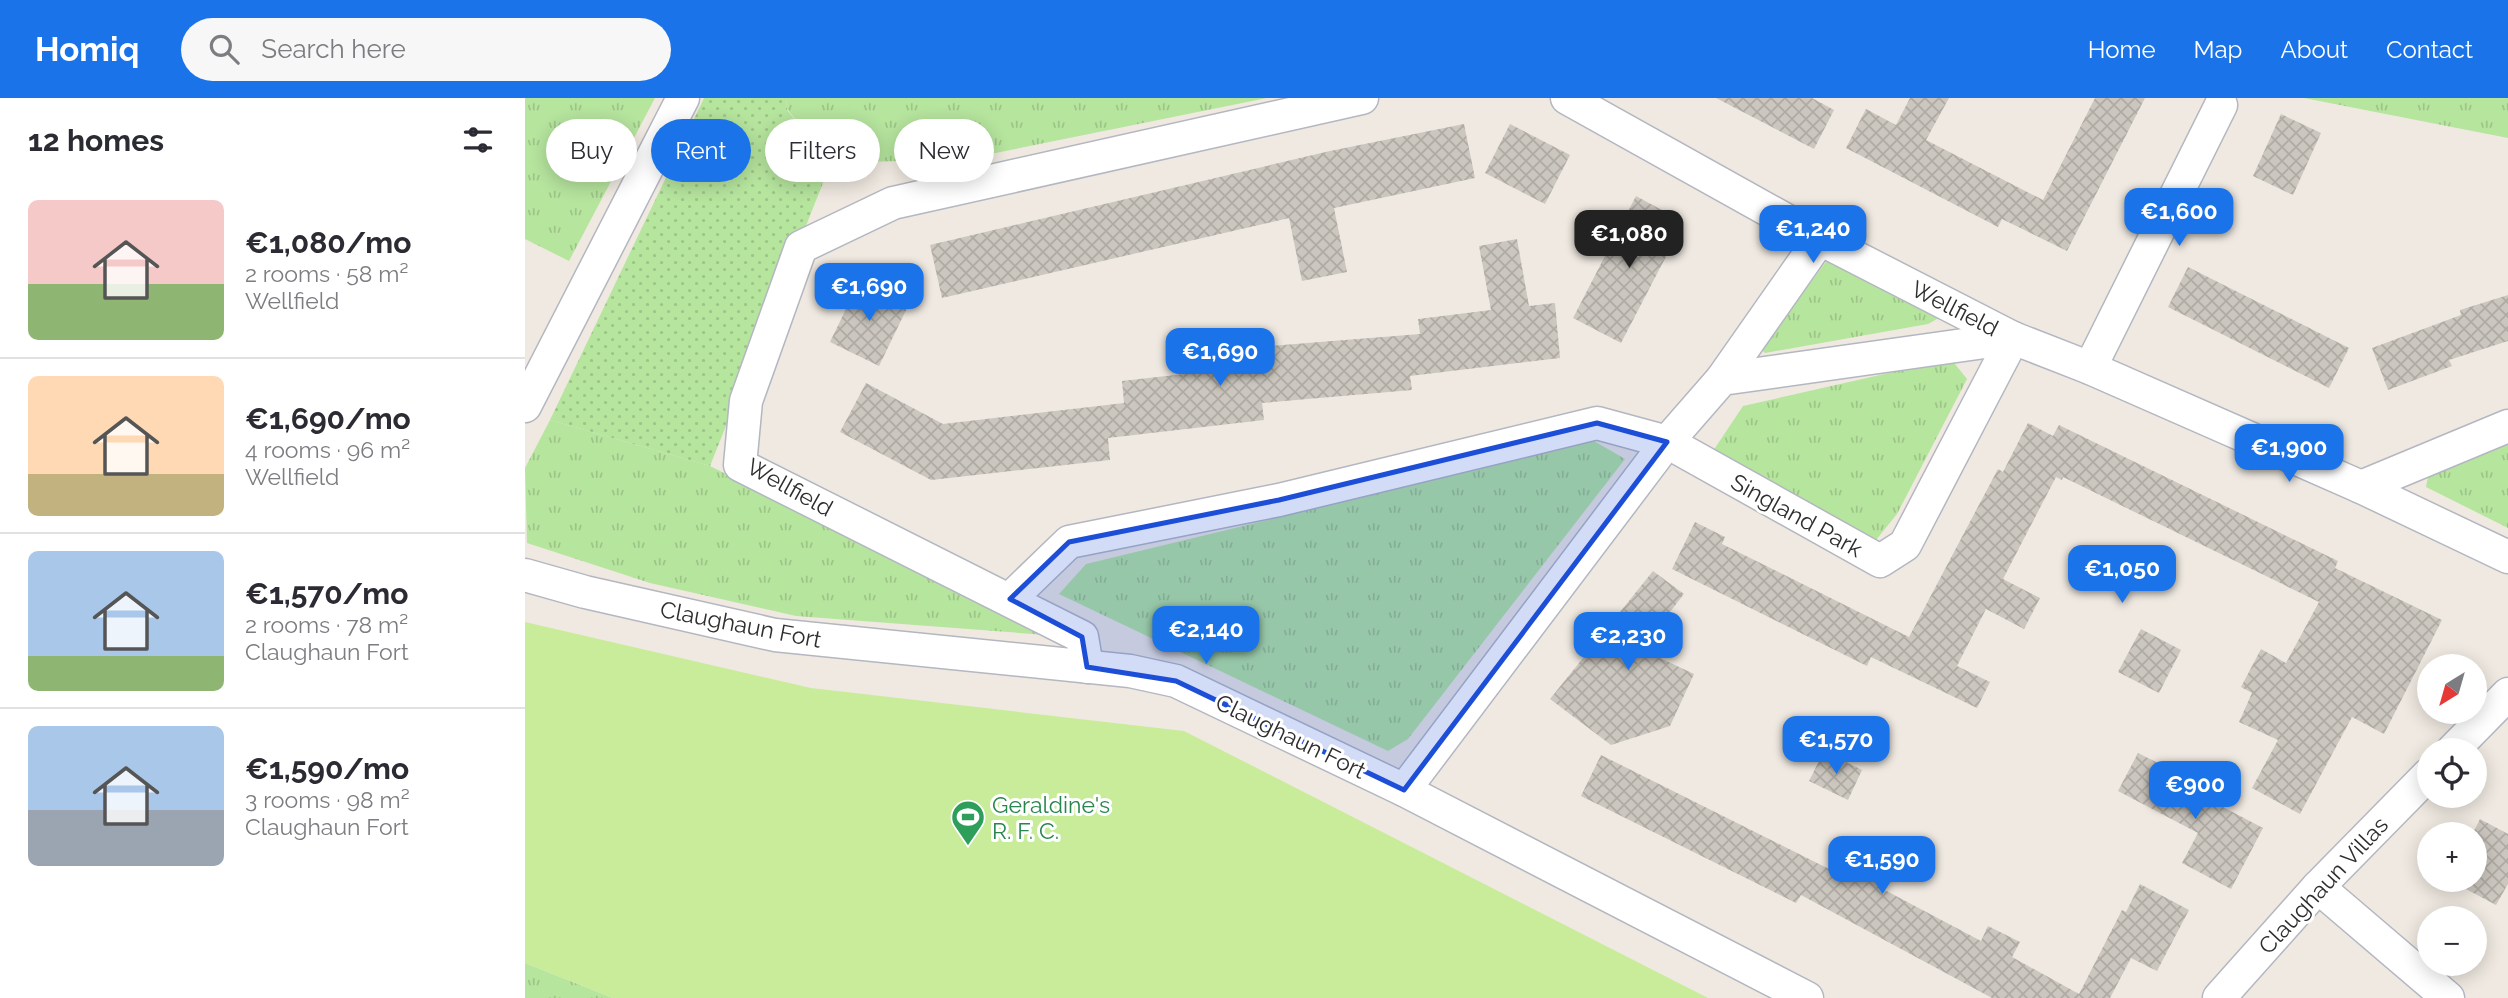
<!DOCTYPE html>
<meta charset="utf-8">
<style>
:root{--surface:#fff;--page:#f7f7f7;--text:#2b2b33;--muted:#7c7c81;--line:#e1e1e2;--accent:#1a73e8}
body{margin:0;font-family:Raleway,sans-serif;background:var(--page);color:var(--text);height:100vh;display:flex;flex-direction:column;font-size:26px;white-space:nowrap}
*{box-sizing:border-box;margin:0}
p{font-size:23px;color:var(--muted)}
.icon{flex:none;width:38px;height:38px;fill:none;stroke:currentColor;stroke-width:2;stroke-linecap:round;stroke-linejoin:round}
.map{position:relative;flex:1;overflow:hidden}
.drawer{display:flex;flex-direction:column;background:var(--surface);width:525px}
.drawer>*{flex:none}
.banner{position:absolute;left:21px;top:21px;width:665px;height:63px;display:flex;gap:14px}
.needle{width:46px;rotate:217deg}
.buttons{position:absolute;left:1892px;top:556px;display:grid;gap:14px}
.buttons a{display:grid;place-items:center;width:70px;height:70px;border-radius:50%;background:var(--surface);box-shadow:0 4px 18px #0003;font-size:35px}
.price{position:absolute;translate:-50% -60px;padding:0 16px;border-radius:14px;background:var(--accent);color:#fff;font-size:23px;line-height:46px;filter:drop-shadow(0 2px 4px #0008)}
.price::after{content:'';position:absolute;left:50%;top:42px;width:21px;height:16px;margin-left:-10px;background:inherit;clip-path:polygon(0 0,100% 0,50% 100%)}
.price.on{background:#222;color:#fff}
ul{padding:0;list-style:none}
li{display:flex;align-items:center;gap:21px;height:175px;padding:0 28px}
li+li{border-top:2px solid var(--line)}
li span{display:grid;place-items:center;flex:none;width:196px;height:140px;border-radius:10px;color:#555}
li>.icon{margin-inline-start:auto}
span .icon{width:84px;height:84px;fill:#fffc;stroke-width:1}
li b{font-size:30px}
h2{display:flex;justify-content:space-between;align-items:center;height:84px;padding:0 28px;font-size:30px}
.chip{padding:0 24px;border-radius:32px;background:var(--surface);box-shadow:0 4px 18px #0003;font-size:24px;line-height:63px}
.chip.on{background:var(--accent);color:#fff}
header{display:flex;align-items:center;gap:42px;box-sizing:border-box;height:98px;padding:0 35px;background:var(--accent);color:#fff}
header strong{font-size:33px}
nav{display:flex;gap:38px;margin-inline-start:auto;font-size:24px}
.search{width:490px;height:63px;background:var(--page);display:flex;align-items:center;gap:18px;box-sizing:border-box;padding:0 24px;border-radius:38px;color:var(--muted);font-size:26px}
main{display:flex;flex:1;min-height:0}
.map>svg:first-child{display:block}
</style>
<header>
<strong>Homiq</strong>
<div class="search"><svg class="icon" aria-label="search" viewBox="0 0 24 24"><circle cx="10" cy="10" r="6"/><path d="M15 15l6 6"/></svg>Search here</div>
<nav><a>Home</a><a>Map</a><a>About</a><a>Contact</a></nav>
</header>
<main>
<section class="drawer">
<h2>12 homes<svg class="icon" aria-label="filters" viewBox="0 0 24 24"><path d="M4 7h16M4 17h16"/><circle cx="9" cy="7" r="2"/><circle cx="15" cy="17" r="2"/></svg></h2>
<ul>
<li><span style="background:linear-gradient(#f6c9c9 60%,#8fb573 0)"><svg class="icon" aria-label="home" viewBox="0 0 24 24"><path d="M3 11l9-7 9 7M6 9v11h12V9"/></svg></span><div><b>€1,080/mo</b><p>2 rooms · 58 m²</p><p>Wellfield</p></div></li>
<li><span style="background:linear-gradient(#ffd9b3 70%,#c2b280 0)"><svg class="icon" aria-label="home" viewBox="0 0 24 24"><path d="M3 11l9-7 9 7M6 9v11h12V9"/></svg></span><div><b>€1,690/mo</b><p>4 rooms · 96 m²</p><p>Wellfield</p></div></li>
<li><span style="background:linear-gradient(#a9c7e8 75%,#8fb573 0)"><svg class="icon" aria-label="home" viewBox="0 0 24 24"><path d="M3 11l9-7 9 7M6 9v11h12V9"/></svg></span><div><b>€1,570/mo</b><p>2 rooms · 78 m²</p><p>Claughaun Fort</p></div></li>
<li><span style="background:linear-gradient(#a9c7e8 60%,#9aa5b1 0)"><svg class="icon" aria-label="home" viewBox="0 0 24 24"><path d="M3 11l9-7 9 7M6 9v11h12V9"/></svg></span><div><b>€1,590/mo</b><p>3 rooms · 98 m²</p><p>Claughaun Fort</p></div></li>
</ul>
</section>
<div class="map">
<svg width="1983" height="900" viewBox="0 0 1983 900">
<defs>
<pattern id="grass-tufts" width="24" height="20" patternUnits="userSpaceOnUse" patternTransform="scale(1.75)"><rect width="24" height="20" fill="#b6e59e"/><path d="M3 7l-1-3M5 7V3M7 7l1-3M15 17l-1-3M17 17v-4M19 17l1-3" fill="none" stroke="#9dc588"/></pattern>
<pattern id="park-dots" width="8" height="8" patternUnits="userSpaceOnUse" patternTransform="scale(1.75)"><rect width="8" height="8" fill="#b6e59e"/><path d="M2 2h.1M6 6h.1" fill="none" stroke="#9dc588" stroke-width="1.8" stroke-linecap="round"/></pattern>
<pattern id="building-cross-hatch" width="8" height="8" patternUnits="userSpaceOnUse" patternTransform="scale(1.75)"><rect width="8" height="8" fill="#cbc7bf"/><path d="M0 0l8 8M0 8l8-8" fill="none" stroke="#afaba4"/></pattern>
</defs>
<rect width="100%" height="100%" fill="#efe9e1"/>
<g fill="url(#grass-tufts)">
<path d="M 0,0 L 130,0 L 44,163 L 0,141 Z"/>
<path d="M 261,0 L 742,0 L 441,61 L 306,65 L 262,11 Z"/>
<path d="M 1779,0 L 1983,0 L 1983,40 Z"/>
<path d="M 1307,156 L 1423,215 L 1403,226 L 1240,255 L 1236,251 Z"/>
<path d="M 1426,261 L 1442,281 L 1372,416 L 1351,442 L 1188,353 L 1218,308 Z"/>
<path d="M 25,322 L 185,368 L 521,537 L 271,518 L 125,485 L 2,445 L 0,370 Z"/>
<path d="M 1983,339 L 1983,430 L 1901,389 L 1905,369 Z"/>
<path d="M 1069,343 L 1100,361 L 883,641 L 863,653 L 534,496 L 561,466 Z"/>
<path d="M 0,865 L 88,900 L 0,900 Z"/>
</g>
<path fill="url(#park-dots)" d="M 179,0 L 261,0 L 262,12 L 306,65 L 185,368 L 25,322 Z"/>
<path fill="#c9ec9a" d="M 0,524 L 286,590 L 659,633 L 1183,900 L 88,900 L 0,865 Z"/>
<g fill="url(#building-cross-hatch)">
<path d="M 1191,0 L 1287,0 L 1309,12 L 1289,51 Z"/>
<path d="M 1385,0 L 1424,0 L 1401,42 L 1518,102 L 1570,0 L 1620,0 L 1542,153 L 1477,121 L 1473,129 L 1321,50 L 1341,11 L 1371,27 Z"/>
<path d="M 1756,16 L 1796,35 L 1768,97 L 1728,78 Z"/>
<path d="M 939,26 L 950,80 L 809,110 L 822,174 L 777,183 L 764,120 L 417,200 L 405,147 L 805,53 Z"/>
<path d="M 985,26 L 1045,57 L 1020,106 L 960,75 Z"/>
<path d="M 1111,98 L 1159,124 L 1096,245 L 1048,220 Z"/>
<path d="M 992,141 L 1004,208 L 1030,205 L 1035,260 L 885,278 L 887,292 L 737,305 L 739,322 L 583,340 L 585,362 L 406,382 L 315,334 L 341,285 L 418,326 L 599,305 L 597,283 L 747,266 L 745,248 L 895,236 L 893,221 L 966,212 L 954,148 Z"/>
<path d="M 1663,169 L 1824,250 L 1804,290 L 1643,209 Z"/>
<path d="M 335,182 L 384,206 L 354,268 L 305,244 Z"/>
<path d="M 1983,197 L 1983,243 L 1924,262 L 1927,268 L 1863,292 L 1847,250 L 1936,217 L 1935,212 Z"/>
<path d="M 1503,325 L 1528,338 L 1534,327 L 1813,463 L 1810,470 L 1917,522 L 1859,636 L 1827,619 L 1775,716 L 1727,690 L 1753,642 L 1714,624 L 1727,595 L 1716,589 L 1736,551 L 1761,565 L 1794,504 L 1538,379 L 1537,382 L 1531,379 L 1478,481 L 1515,500 L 1499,531 L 1461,511 L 1432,568 L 1465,584 L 1452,610 L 1346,559 L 1342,568 L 1147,471 L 1170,424 L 1200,439 L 1197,446 L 1384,539 L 1473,371 L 1478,374 Z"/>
<path d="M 1128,473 L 1159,496 L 1116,551 L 1169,576 L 1145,628 L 1086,647 L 1025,601 Z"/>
<path d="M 1616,531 L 1656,552 L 1634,595 L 1593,574 Z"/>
<path d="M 1299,653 L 1337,672 L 1323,702 L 1284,683 Z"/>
<path d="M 1613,655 L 1643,670 L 1639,678 L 1738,730 L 1706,791 L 1657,765 L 1673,735 L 1593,693 Z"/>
<path d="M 1076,657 L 1316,777 L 1330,751 L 1364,769 L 1354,789 L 1456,843 L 1463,828 L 1495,844 L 1487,859 L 1554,896 L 1597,812 L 1601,814 L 1615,786 L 1664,812 L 1632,873 L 1606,860 L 1585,900 L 1467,900 L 1276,797 L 1271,805 L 1056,698 Z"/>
<path d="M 1955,721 L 1983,736 L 1983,786 L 1971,807 L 1924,782 L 1950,782 L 1950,737 L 1947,737 Z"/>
</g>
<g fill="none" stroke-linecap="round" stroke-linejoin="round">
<g stroke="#b4b7c1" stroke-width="35">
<g id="street">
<path d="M 1042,0 L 1295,141 L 1488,240 L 1565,270 L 1836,389 L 1983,459"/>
<path d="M 1565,270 L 1696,7"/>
<path d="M 1197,281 L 1295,141"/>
<path d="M 0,308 L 158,0"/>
<path d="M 1836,389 L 1983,328"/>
<path d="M 0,477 L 60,494 L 250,537 L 605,573 L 651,583 L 879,692 L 1282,900"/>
<path d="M 485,501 L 544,444 L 754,402 L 1072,325 L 1142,344 L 1355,463 L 1380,447 L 1488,240"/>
<path d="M 562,569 L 557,539 L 215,367 L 221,303 L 276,149 L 368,105 L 837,0"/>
<path d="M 1927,653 L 1983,596"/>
<path d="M 879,692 L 1142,344 L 1197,281 L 1488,240"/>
<path d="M 1793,789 L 1923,900"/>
<path d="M 1694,900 L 1793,789 L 1904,676"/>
</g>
</g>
<use href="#street" stroke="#fff" stroke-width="32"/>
</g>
<path fill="#1d4ed8" fill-opacity="0.2" stroke="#1d4ed8" stroke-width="5" stroke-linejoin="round" d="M 1072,325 L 1142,344 L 879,692 L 651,583 L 562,569 L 557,539 L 485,501 L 544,444 L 754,402 Z"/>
<defs>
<g id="stadium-pin" transform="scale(1.75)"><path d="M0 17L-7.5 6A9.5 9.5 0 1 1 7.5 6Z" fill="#2e9e5b" stroke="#fff"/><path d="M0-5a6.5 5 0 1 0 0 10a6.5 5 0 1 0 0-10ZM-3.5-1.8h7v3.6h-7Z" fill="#fff"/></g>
</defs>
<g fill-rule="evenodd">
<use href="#stadium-pin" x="443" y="719"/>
</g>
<g text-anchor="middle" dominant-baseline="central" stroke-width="6" stroke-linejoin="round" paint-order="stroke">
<g font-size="23" fill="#2e2e2e" stroke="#fff">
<text transform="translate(1430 210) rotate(27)">Wellfield</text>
<text transform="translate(265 389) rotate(29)">Wellfield</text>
<text transform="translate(1272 417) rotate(29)">Singland Park</text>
<text transform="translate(216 526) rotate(11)">Claughaun Fort</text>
<text transform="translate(766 638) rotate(26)">Claughaun Fort</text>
<text transform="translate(1798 787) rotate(-47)">Claughaun Villas</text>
</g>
<g font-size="23" fill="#27864d" stroke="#fff" text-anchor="start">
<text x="467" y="706">Geraldine's<tspan x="467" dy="26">R. F. C.</tspan></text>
</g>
</g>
</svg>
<div class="buttons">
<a><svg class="needle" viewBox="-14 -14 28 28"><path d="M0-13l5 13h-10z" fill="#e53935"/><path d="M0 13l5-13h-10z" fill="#7c7c81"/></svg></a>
<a><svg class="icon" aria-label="locate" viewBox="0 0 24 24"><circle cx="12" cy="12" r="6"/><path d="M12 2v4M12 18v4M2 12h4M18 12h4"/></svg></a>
<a>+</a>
<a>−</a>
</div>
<b class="price" style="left:1654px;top:150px">€1,600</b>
<b class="price" style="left:1288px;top:167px">€1,240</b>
<b class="price on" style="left:1104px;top:172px">€1,080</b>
<b class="price" style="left:344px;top:225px">€1,690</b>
<b class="price" style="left:695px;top:290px">€1,690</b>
<b class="price" style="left:1764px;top:386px">€1,900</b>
<b class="price" style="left:1597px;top:507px">€1,050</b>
<b class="price" style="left:681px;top:568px">€2,140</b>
<b class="price" style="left:1103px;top:574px">€2,230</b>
<b class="price" style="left:1311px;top:678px">€1,570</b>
<b class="price" style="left:1670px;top:723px">€900</b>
<b class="price" style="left:1357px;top:798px">€1,590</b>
<div class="banner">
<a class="chip">Buy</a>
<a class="chip on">Rent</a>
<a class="chip">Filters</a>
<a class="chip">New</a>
</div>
</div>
</main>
